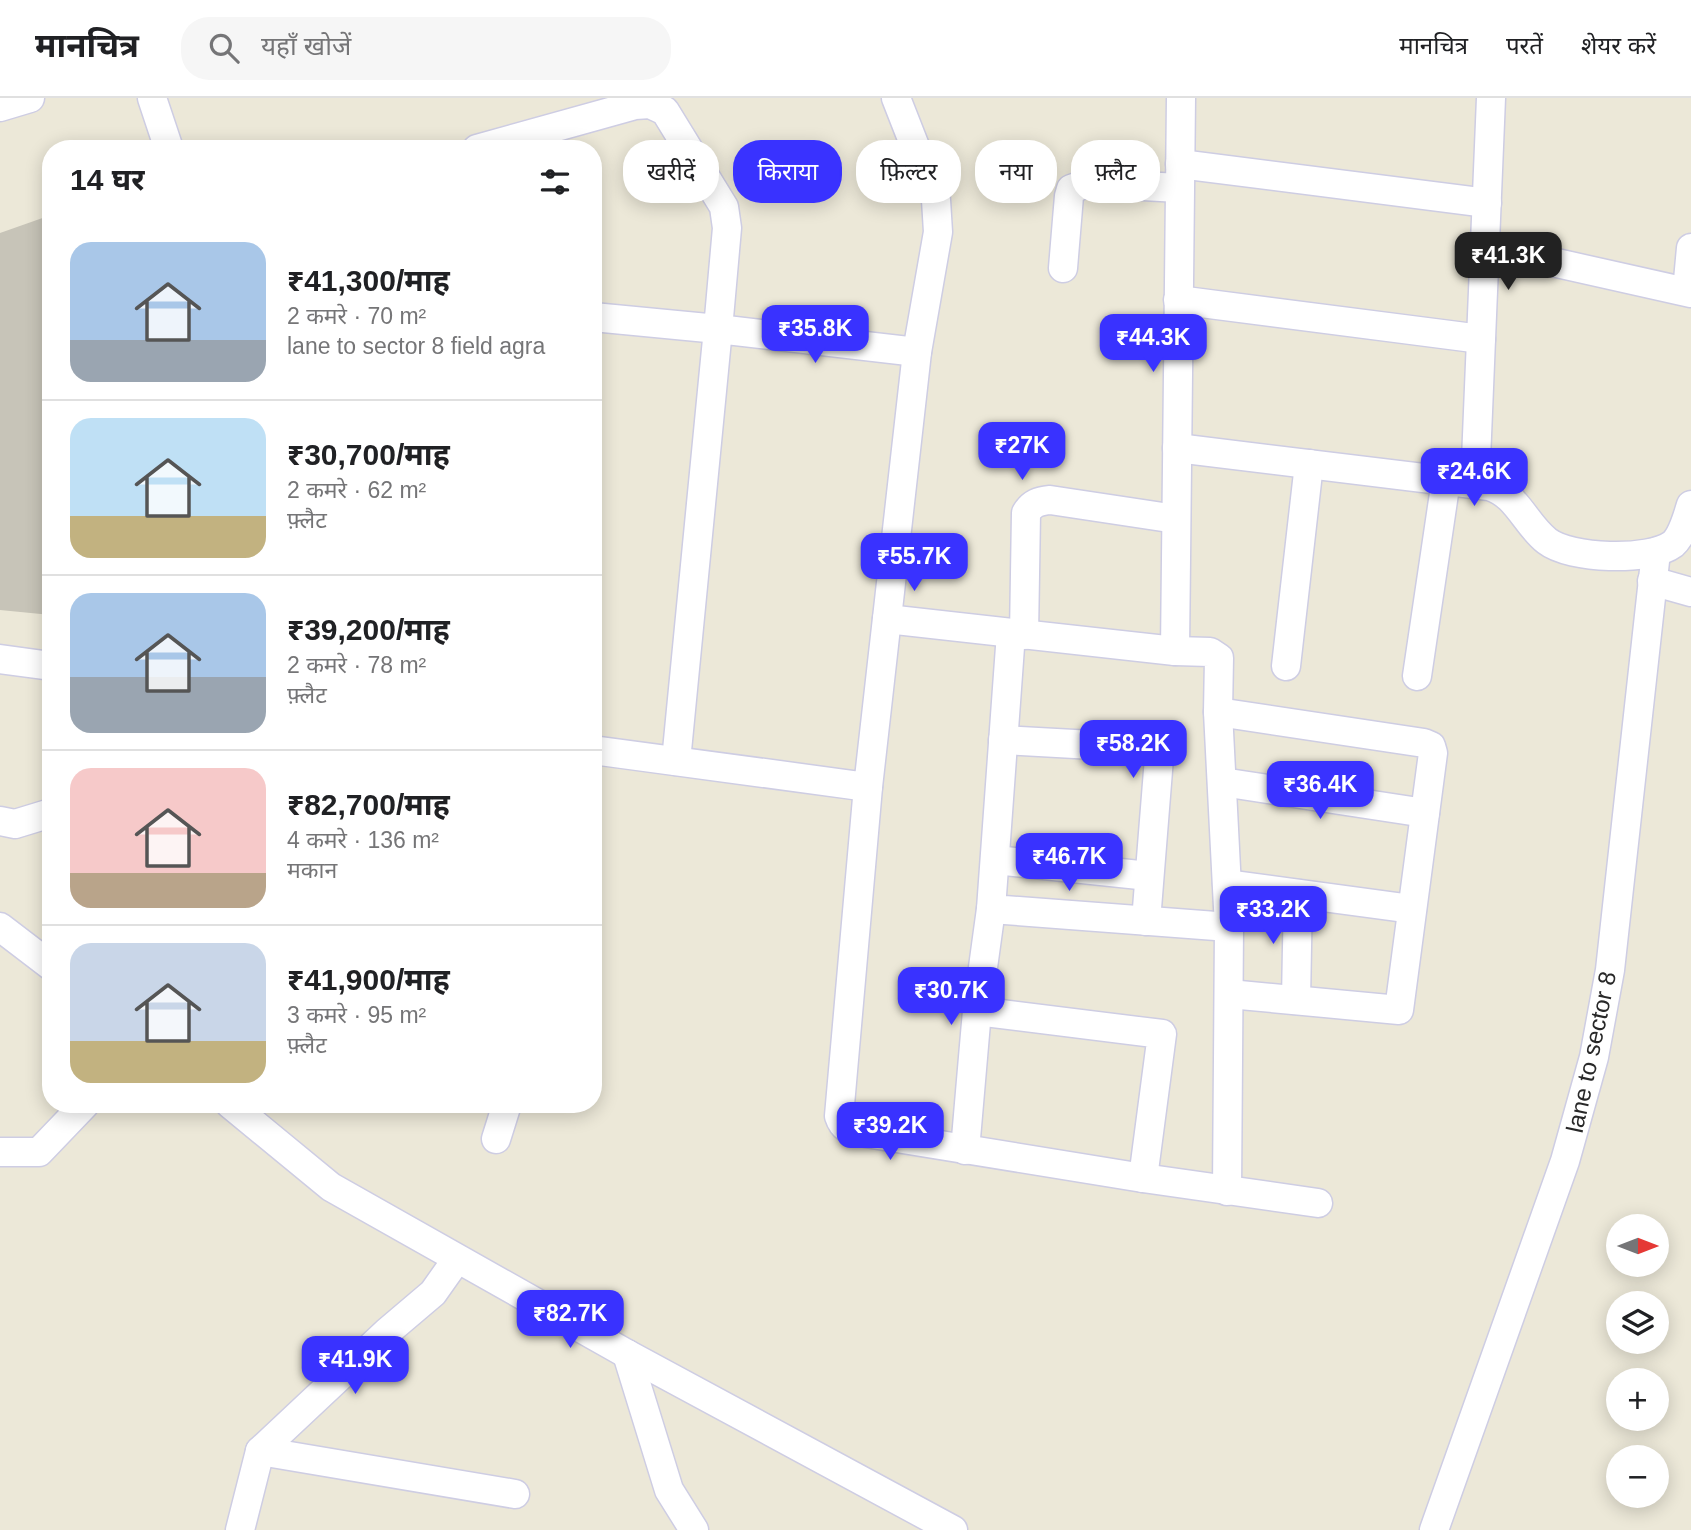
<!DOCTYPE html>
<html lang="hi">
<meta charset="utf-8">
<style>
:root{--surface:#fff;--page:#f6f6f6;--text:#202124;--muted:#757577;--line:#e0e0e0;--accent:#3932ff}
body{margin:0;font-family:Arial,"Noto Sans Devanagari",sans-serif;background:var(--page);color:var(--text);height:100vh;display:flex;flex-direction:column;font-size:26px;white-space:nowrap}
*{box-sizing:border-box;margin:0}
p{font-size:23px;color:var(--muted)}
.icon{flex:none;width:38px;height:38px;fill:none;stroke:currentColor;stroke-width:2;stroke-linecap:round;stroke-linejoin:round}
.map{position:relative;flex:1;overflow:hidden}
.details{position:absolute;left:42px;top:42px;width:560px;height:973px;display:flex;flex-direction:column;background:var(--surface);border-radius:28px;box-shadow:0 4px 18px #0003}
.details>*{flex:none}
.banner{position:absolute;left:623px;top:42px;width:665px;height:63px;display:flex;gap:14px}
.needle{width:46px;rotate:90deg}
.buttons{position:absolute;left:1606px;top:1116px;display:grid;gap:14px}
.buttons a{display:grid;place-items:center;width:63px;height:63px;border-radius:50%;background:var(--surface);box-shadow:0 4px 18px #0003;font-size:35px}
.price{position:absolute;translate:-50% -60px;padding:0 16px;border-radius:14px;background:var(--accent);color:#fff;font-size:23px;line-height:46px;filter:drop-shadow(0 2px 4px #0008)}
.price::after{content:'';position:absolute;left:50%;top:42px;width:21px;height:16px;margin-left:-10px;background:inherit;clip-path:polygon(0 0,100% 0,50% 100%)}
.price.current{background:#222;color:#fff}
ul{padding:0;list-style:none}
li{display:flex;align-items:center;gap:21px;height:175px;padding:0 28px}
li+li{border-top:2px solid var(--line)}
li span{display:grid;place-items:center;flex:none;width:196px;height:140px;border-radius:21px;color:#555}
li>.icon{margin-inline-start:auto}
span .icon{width:84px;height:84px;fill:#fffc;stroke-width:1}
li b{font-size:30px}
h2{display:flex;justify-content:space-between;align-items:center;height:84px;padding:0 28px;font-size:30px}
.tag{padding:0 24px;border-radius:28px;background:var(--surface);box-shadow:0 4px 18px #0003;font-size:24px;line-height:63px}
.tag.current{background:var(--accent);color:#fff}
header{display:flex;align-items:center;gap:42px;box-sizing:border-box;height:98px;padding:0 35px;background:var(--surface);border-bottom:2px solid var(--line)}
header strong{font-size:33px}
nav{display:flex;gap:38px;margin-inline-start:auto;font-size:24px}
.search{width:490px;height:63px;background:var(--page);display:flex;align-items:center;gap:18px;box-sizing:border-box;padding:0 24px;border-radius:28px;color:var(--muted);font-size:26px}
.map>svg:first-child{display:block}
</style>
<header>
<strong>मानचित्र</strong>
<div class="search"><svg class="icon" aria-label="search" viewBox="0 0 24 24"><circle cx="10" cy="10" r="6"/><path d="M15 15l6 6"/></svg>यहाँ खोजें</div>
<nav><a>मानचित्र</a><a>परतें</a><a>शेयर करें</a></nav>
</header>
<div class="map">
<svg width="1691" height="1432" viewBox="0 0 1691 1432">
<rect width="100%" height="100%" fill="#ece8d8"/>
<path fill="#c7c4b8" d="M 51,117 L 51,517 L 0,512 L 0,135 Z"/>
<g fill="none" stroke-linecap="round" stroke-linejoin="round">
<g stroke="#cecde3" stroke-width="31">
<g id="minor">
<path d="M 152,0 L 169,51"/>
<path d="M 0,9 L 30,0"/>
<path d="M 477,51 L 635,7 L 650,6 L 665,13 L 724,109 L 727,130 L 718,231 L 593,219"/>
<path d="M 1180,66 L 1487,105"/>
<path d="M 1485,149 L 1691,195"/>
<path d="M 1063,170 L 1069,98 L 1071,91 L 1088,85 L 1179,90"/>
<path d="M 1687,193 L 1691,150"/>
<path d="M 1178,202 L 1481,241"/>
<path d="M 1177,350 L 1489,388 C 1517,396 1525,426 1547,443 C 1570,461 1649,464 1673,446 C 1683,437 1687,419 1691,407"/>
<path d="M 1475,386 L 1491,0"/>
<path d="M 1652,483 L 1691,494"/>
<path d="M 887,521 L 1175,553 L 1210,554 L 1219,560 L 1218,614 L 1229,829 L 1227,1093"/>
<path d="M 1011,535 L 991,811 L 1229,829"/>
<path d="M 1024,537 L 1026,415 C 1032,405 1039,403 1050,402 L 1176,421"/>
<path d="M 1175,553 L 1181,0"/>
<path d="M 0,561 L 51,568"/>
<path d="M 1286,568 L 1309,366"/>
<path d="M 1417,578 L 1446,382"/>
<path d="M 1218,614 L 1424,645 L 1431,648 L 1433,655 L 1399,912 L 1229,896"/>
<path d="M 1003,642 L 1147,650 L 1156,652 L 1159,660 L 1146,823"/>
<path d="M 593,652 L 868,689 L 917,254 L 938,134 L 936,102 L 896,0"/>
<path d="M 676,663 L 718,231 L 917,254"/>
<path d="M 1222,684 L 1425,715"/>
<path d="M 868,689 L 839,1018 C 843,1030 849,1032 860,1034 L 1143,1080 L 1318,1105"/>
<path d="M 0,723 L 15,726 L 51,715"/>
<path d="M 995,762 L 1149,778"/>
<path d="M 1227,786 L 1412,811"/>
<path d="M 0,829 L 51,868"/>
<path d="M 1296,902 L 1298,796"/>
<path d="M 977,913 L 1162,936 L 1143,1080"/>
<path d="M 230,1006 L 331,1089 L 627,1256 L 953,1432"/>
<path d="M 496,1041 L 507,1006"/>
<path d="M 965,1052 L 977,913 L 991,811"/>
<path d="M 0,1054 L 39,1054 L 85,1006"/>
<path d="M 627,1256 L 669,1392 L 694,1432"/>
<path d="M 260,1353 L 515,1396"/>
<path d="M 240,1432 L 260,1353 L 387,1234 L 433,1195 L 457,1161"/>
<path d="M 1434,1432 L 1565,1063 L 1594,959 L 1610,872 L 1656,454"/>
</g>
</g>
<use href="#minor" stroke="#fff" stroke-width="28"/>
</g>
<g text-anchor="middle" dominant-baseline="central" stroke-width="5" stroke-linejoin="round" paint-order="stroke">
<g font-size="24" fill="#282828" stroke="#fff">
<text transform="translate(1591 954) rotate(-78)">lane to sector 8</text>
</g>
</g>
</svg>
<div class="buttons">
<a><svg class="needle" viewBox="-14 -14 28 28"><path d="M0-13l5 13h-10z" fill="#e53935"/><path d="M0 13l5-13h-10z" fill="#757577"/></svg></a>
<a><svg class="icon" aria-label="layers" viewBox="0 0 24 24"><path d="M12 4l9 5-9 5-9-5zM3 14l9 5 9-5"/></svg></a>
<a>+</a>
<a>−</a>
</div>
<b class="price current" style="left:1508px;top:194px">₹41.3K</b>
<b class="price" style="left:815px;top:267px">₹35.8K</b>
<b class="price" style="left:1153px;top:276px">₹44.3K</b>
<b class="price" style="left:1022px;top:384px">₹27K</b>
<b class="price" style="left:1474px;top:410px">₹24.6K</b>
<b class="price" style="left:914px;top:495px">₹55.7K</b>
<b class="price" style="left:1133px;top:682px">₹58.2K</b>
<b class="price" style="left:1320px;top:723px">₹36.4K</b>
<b class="price" style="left:1069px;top:795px">₹46.7K</b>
<b class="price" style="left:1273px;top:848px">₹33.2K</b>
<b class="price" style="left:951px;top:929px">₹30.7K</b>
<b class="price" style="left:890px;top:1064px">₹39.2K</b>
<b class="price" style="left:570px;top:1252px">₹82.7K</b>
<b class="price" style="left:355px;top:1298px">₹41.9K</b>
<div class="banner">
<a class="tag">खरीदें</a>
<a class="tag current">किराया</a>
<a class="tag">फ़िल्टर</a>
<a class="tag">नया</a>
<a class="tag">फ़्लैट</a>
</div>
<section class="details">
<h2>14 घर<svg class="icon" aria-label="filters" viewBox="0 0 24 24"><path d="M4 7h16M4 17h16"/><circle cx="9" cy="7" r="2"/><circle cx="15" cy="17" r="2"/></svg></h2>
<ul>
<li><span style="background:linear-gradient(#a9c7e8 70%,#9aa5b1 0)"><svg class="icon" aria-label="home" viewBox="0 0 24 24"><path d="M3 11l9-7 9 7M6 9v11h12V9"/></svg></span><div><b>₹41,300/माह</b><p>2 कमरे · 70 m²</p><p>lane to sector 8 field agra</p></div></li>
<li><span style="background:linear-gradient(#bfe0f5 70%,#c2b280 0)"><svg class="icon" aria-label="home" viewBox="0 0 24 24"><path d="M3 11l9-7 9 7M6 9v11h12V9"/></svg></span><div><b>₹30,700/माह</b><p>2 कमरे · 62 m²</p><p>फ़्लैट</p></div></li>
<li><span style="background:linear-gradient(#a9c7e8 60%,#9aa5b1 0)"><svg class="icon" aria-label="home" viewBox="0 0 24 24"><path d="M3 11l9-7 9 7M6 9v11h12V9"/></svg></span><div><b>₹39,200/माह</b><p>2 कमरे · 78 m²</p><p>फ़्लैट</p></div></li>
<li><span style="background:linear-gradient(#f6c9c9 75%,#b9a48a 0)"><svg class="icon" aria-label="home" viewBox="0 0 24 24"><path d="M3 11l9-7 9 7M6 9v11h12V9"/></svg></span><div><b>₹82,700/माह</b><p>4 कमरे · 136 m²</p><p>मकान</p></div></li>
<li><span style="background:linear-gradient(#c9d6e8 70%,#c2b280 0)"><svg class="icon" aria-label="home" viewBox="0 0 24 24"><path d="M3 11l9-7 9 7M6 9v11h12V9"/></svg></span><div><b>₹41,900/माह</b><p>3 कमरे · 95 m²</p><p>फ़्लैट</p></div></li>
</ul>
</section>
</div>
